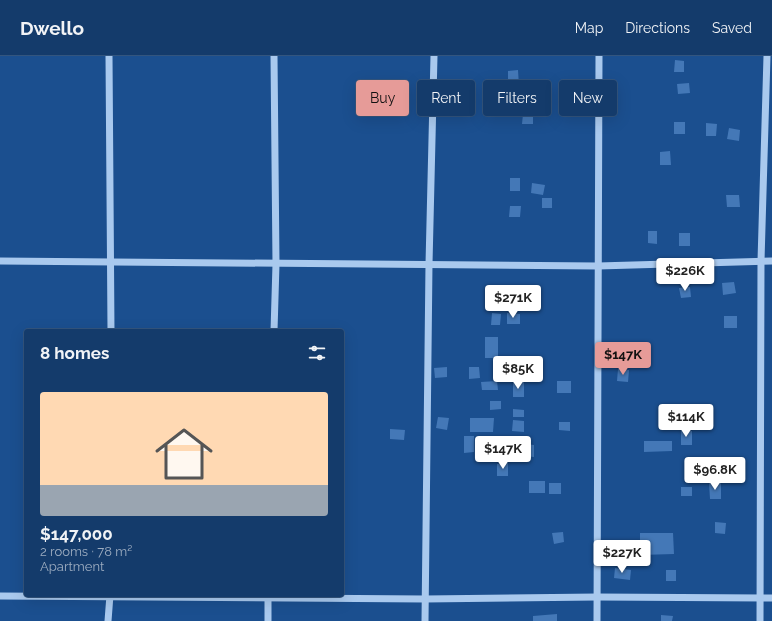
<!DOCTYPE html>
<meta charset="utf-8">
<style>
:root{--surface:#143b6b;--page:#214673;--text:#f1f3f6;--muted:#9dadc1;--line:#33557e;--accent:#e69b98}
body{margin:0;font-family:Raleway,sans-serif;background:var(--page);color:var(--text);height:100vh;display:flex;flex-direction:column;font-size:15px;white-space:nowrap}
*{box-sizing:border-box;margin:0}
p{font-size:13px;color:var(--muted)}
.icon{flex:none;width:22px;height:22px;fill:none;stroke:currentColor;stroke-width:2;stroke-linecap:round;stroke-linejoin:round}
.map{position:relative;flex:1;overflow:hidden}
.sheet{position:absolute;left:24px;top:273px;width:320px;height:268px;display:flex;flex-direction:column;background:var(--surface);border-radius:4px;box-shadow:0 4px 16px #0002,0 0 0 1px var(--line)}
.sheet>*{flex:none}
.hud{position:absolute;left:356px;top:24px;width:356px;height:36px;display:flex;gap:8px}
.price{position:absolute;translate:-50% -34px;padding:0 9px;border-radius:4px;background:#fff;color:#222;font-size:13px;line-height:26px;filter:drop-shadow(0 1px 2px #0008)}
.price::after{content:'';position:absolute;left:50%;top:24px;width:12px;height:9px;margin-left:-6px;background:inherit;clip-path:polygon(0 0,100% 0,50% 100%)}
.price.on{background:var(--accent);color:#111}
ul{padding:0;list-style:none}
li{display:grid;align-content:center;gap:8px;height:212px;padding:0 16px}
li+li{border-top:1px solid var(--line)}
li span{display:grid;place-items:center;height:124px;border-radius:4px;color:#555}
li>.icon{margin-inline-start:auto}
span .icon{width:72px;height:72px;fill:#fffc;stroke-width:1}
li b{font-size:17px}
h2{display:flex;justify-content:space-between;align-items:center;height:48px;padding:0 16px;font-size:17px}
.tag{padding:0 14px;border-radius:4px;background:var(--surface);box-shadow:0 4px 16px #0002,0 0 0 1px var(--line);font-size:14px;line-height:36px}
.tag.on{background:var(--accent);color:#111}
header{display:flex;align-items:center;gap:24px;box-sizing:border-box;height:56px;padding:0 20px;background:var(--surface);border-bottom:1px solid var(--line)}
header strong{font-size:19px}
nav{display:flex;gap:22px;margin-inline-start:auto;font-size:14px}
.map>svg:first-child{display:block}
</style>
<header>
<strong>Dwello</strong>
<nav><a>Map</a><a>Directions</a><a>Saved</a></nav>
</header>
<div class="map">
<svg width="772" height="565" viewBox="0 0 772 565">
<rect width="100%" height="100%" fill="#1b4f8f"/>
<g fill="#4478b7">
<path d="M 675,4 L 684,5 L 684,16 L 674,16 Z"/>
<path d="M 518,14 L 519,30 L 508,30 L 508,15 Z"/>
<path d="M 689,27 L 690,37 L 678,38 L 677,28 Z"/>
<path d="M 523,58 L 533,58 L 533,68 L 522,68 Z"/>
<rect x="674" y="66" width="11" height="12"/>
<path d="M 706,67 L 717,68 L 716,80 L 706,80 Z"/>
<path d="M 729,72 L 740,74 L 739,85 L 727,83 Z"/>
<path d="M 670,95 L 671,109 L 660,109 L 660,96 Z"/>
<rect x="510" y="122" width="10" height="13"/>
<path d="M 532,127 L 545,129 L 543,139 L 531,137 Z"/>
<path d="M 726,139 L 739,139 L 740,151 L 727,151 Z"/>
<rect x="542" y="142" width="10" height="10"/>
<path d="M 510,150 L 521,150 L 520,161 L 509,161 Z"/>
<path d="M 648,175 L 657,175 L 657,188 L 648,187 Z"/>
<rect x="679" y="177" width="11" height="13"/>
<path d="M 734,226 L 736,237 L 723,239 L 722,227 Z"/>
<path d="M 690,231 L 691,241 L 681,242 L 679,232 Z"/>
<path d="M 492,257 L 501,258 L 500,269 L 491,269 Z"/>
<path d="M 507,257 L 520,258 L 520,268 L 507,268 Z"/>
<rect x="724" y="260" width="13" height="12"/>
<rect x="485" y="281" width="13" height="21"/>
<path d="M 447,311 L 447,321 L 435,322 L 434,312 Z"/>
<path d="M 469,311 L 479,311 L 480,322 L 469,323 Z"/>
<path d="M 618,313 L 629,314 L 628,326 L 617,325 Z"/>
<path d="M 497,325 L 498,334 L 482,334 L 481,326 Z"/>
<rect x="557" y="325" width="14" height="12"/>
<rect x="513" y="326" width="11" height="15"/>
<path d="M 490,345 L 501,345 L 501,353 L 490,354 Z"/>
<path d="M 513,353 L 524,354 L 524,361 L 513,361 Z"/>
<path d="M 438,361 L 449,362 L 447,374 L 436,372 Z"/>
<path d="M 470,362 L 494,362 L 493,376 L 470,376 Z"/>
<path d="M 513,364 L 524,365 L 524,376 L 512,375 Z"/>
<path d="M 559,366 L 570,366 L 570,375 L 559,374 Z"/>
<path d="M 390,373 L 405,374 L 404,384 L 390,383 Z"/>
<rect x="681" y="375" width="11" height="14"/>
<path d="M 464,380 L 474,380 L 474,396 L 464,397 Z"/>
<path d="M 644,385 L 672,385 L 672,395 L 644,396 Z"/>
<path d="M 526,388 L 534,389 L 534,401 L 525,400 Z"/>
<path d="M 508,407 L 508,420 L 497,420 L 497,408 Z"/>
<rect x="529" y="425" width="16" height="12"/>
<rect x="549" y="427" width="12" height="11"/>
<path d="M 709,427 L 721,427 L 721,443 L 710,443 Z"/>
<rect x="681" y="431" width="11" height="9"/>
<path d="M 715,466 L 726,467 L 725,478 L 715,477 Z"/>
<path d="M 563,476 L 564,486 L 554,488 L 552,477 Z"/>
<path d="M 640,477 L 673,477 L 674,498 L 640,499 Z"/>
<path d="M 615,512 L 631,514 L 630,524 L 614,522 Z"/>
<rect x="666" y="514" width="10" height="11"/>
<path d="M 557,558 L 557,565 L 533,565 L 533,560 Z"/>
<path d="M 661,559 L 673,560 L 672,565 L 661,565 Z"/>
</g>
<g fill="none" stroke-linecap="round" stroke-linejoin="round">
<g stroke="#a9c9ee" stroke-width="7">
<path d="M 109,0 L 111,275"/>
<path d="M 274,0 L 276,208 L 274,275"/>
<path d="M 0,205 L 598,210 L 772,205"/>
<path d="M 268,539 L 268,565"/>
<path d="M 0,540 L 425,543 L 597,541 L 772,542"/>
<path d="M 108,565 L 110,539"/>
<path d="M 425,565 L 429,208 L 434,0"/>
<path d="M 597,565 L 599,0"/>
<path d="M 760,565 L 761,205 L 767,0"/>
</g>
</g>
</svg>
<b class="price" style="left:685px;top:236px">$226K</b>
<b class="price" style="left:513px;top:263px">$271K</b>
<b class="price on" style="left:623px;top:320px">$147K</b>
<b class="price" style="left:518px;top:334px">$85K</b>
<b class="price" style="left:686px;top:382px">$114K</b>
<b class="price" style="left:503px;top:414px">$147K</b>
<b class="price" style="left:715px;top:435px">$96.8K</b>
<b class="price" style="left:622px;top:518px">$227K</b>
<div class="hud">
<a class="tag on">Buy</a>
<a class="tag">Rent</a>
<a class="tag">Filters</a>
<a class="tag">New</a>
</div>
<section class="sheet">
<h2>8 homes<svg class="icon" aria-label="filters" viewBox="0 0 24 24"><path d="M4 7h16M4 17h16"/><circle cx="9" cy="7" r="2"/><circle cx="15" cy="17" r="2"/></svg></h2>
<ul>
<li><span style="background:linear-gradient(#ffd9b3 75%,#9aa5b1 0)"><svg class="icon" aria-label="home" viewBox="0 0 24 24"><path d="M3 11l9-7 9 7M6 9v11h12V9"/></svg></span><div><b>$147,000</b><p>2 rooms · 78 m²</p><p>Apartment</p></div></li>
</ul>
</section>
</div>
